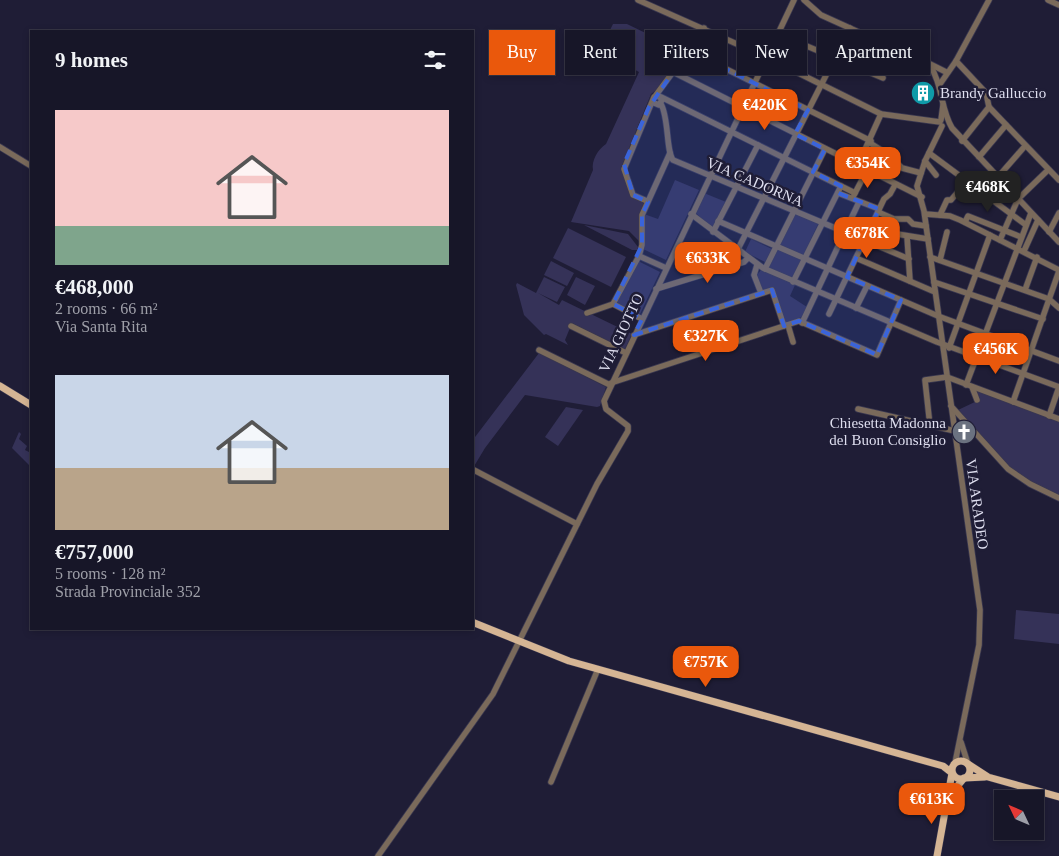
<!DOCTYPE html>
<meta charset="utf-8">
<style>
:root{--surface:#171628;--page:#242334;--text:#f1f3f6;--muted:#9e9fa8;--line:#363545;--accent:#ea580c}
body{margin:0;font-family:Georgia,serif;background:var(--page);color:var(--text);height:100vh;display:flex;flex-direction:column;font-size:19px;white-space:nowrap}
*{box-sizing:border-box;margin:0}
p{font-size:16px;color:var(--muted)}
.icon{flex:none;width:28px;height:28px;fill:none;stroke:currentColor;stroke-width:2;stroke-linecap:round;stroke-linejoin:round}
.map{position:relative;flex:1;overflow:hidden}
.drawer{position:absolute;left:30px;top:30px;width:444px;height:600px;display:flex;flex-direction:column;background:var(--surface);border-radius:0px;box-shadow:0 2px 8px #0003,0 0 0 1px var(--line)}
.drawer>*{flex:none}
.top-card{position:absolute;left:489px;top:30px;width:475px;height:45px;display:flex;gap:10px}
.needle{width:32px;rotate:314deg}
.fabs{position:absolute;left:994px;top:790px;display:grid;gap:10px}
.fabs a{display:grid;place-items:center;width:50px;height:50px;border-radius:0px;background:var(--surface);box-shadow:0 2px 8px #0003,0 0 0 1px var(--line);font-size:25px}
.price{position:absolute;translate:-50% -42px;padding:0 11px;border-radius:10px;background:var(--accent);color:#fff;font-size:16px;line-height:32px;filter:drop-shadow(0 1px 2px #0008)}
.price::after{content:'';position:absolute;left:50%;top:30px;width:15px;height:11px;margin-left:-8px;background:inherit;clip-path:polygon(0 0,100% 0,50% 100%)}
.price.on{background:#222;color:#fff}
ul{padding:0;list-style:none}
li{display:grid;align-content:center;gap:10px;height:265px;padding:0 25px}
li span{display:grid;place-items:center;height:155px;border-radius:0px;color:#555}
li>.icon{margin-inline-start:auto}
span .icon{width:90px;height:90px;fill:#fffc;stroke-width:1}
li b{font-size:21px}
h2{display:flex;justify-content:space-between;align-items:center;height:60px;padding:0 25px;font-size:21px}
.tag{padding:0 18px;border-radius:0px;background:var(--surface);box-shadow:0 2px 8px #0003,0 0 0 1px var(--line);font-size:18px;line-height:45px}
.tag.on{background:var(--accent);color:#fff}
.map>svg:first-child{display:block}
</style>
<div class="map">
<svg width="1059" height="856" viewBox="0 0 1059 856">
<rect width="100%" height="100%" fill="#1f1d36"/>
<g fill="#353258">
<path d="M 613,24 L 627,24 L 664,42 L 665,39 L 684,48 L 674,65 L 677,67 L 672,69 L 662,85 L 651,94 L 621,168 L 631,197 L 644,203 L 639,215 L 639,241 L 629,231 L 571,222 L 593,170 C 591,161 598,149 606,144 L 639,72 L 621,62 L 625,54 L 619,49 L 621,43 L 608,34 Z"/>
<path d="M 675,180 L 699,190 L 666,260 L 643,249 L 644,214 L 658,219 Z"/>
<path d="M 704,193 L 726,202 L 712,229 L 695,212 Z"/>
<path d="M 794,214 L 818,224 L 803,256 L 779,246 Z"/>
<path d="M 584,225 L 628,234 L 638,247 L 637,250 L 632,250 Z"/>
<path d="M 568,228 L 626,257 L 611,287 L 553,258 Z"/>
<path d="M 751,239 L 772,249 L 765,262 L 745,252 Z"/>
<path d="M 777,248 L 802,259 L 792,279 L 768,268 Z"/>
<path d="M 551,261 L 574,273 L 567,286 L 544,275 Z"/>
<path d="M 638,261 L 660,272 L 640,314 L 617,303 Z"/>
<path d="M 761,270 L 795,285 L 790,296 L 807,307 L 802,317 L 785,323 L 774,288 L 762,291 L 757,275 Z"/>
<path d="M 544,277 L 565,287 L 557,302 L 538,293 L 559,305 L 562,300 L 632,334 L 625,349 L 572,323 L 565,340 L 568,345 L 546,334 L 544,335 L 524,315 L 516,285 L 517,283 L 536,293 Z"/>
<path d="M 576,277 L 595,286 L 585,305 L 567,295 Z"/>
<path d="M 539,353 L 606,387 L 600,406 L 597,407 L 525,395 L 485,448 L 473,468 L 472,441 Z"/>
<path d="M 977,391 L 1059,421 L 1059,497 L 1029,482 L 1009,468 L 958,410 L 979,400 Z"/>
<path d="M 566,407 L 583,410 L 558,446 L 545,437 Z"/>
<path d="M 19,432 L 21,434 L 19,439 L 27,446 L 25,450 L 31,453 L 31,467 L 12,448 Z"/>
<path d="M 1016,610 L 1059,614 L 1059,644 L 1014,639 Z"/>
</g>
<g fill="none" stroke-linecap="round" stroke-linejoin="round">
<g stroke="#3a3850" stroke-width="7">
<g id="minor">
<path d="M 638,0 L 766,57 L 881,114 L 940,122"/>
<path d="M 804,0 L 821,15 L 929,64 C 943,84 940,108 952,128 L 1059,242"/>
<path d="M 1048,0 L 1059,5"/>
<path d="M 778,34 L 883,78"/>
<path d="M 692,52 L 871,141"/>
<path d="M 956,61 L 986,93 L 989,107 L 1059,180"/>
<path d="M 930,64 L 946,72"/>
<path d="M 673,72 L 922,197"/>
<path d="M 940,84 L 956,61 L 989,0"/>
<path d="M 656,95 L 673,72 L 685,67 L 704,28"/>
<path d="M 661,97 L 855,193"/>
<path d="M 661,104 C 669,118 666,151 673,160 L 909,259"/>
<path d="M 941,120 L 943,105"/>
<path d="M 942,126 L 925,161 L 917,186 L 924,211 L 980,610 L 979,645 L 955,763"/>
<path d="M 962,141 L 989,107"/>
<path d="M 870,143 L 889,155 L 902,168 L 921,173"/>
<path d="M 0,147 L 31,166"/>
<path d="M 929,153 L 1026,225"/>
<path d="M 979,157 L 1006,125"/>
<path d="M 925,161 L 936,175"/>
<path d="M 858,165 L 881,114"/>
<path d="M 838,193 L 879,209"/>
<path d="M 984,193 L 1025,146"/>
<path d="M 854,195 L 867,170"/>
<path d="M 647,201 L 633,195 L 624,169 L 654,97 L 659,96 L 662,100 L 659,105 L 652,102"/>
<path d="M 878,212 L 894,219 L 908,219 L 913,224 L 926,226"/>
<path d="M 691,214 L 763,268 L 937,342 L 1059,387"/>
<path d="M 925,214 L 950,216 L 960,220 L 1059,270"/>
<path d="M 940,215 L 947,200 L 951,200 L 957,193 L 965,194"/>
<path d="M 718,221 L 938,316 L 1059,361"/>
<path d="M 965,222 L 968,216 L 1021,237"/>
<path d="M 872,226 L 897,234 L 928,239"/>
<path d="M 713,232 L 758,145"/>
<path d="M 1049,232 L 1059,213"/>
<path d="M 907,236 L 910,281"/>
<path d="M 1000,240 L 1018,199 L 1048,170"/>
<path d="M 737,251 L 850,28"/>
<path d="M 1024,251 L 1038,220"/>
<path d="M 639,256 L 666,268"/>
<path d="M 930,257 L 1049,299 L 1059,308"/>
<path d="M 856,258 L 935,292"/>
<path d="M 940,260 L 947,232"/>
<path d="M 757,265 L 754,275 L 761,293"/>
<path d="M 765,269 L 825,149"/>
<path d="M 793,282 L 841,186"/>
<path d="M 934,282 L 1043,319"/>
<path d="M 656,289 L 744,262 L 748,258"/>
<path d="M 1025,290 L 1037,257"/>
<path d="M 856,308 L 867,286"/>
<path d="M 587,313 L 613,304"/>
<path d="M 829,314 L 884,199 L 890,194 L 895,185"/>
<path d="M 642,319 L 613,304 L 639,256 L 642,245 L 642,215 L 670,153"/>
<path d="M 802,323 L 859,202"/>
<path d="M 788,325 L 793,342"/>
<path d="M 571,326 L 626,353"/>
<path d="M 634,335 L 772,290 L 784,326"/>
<path d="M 949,348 L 990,235"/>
<path d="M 539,350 L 610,385"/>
<path d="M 611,383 L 799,321 L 877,355 L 901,300"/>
<path d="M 966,385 L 1031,213"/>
<path d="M 972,387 L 977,400"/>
<path d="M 1013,402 L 1059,271"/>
<path d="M 951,406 L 1008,469 L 1030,484 L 1059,498"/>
<path d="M 858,409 L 955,431"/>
<path d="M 1049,416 L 1059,387"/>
<path d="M 930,426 L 925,380 L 947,377 L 1059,419"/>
<path d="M 472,469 L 577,524"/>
<path d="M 961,742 L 968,764"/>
<path d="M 551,782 L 598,669"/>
<path d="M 378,856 L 493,694 L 597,484 L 628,431 L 628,426 L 606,409 L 604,401 L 794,0"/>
</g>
</g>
<g stroke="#3a3850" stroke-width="8">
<g id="major">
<path d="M 0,386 L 31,405"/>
<path d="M 472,622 L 569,661 L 943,766 L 952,773 L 937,856"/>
<circle cx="961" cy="770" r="9"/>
<path d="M 968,764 L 988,777 L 1059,797"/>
<path d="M 951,794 L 964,778 L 985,777"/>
</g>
</g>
<use href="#minor" stroke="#7a6a5b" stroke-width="5.5"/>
<use href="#major" stroke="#d5b594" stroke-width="7"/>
</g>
<path fill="#3a64db" fill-opacity="0.2" stroke="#3a64db" stroke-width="4" stroke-dasharray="10 6" stroke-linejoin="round" d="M 692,52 L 808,110 L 795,134 L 825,149 L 813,172 L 841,186 L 838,193 L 879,209 L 847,277 L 901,300 L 877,355 L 799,321 L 784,326 L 772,290 L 634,335 L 642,319 L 613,304 L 642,245 L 642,215 L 648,202 L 633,195 L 624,164 L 649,107 L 673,72 L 685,67 Z"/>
<defs>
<g id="building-disc" transform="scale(1.25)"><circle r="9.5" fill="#0f9aa8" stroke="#1f1d36"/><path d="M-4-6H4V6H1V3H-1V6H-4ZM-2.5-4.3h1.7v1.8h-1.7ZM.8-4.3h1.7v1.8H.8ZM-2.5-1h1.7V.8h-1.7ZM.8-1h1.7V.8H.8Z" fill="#fff"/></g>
<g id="church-disc" transform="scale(1.25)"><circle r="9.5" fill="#6b7280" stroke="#1f1d36"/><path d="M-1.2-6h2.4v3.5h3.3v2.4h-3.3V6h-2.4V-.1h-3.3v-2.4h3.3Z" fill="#fff"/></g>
</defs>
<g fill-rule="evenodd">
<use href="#building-disc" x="923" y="93"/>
<use href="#church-disc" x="964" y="432"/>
</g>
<g text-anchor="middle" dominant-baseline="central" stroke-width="5" stroke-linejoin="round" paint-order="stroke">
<g font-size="15" fill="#dedeef" stroke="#1f1d36" text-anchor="start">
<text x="940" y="93">Brandy Galluccio</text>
<text x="946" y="423" text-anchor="end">Chiesetta Madonna<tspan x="946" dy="17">del Buon Consiglio</tspan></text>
</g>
<g font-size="15" fill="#dedeef" stroke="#1f1d36">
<text transform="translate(755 182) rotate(23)">VIA CADORNA</text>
<text transform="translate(621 333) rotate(-65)">VIA GIOTTO</text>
<text transform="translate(977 504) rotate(82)">VIA ARADEO</text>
</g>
</g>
</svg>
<div class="fabs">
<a><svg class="needle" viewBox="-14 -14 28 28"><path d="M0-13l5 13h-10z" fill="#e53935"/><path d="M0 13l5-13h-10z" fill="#9e9fa8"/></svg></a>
</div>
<b class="price" style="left:765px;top:131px">€420K</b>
<b class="price" style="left:868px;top:189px">€354K</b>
<b class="price on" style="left:988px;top:213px">€468K</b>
<b class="price" style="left:867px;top:259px">€678K</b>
<b class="price" style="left:708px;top:284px">€633K</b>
<b class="price" style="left:706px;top:362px">€327K</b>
<b class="price" style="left:996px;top:375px">€456K</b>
<b class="price" style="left:706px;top:688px">€757K</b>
<b class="price" style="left:932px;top:825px">€613K</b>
<div class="top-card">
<a class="tag on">Buy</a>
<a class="tag">Rent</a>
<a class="tag">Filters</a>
<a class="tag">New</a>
<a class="tag">Apartment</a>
</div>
<section class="drawer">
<h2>9 homes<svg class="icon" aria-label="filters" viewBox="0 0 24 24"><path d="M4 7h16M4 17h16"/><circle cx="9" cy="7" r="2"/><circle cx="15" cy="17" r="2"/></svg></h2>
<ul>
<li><span style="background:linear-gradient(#f6c9c9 75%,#7fa58c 0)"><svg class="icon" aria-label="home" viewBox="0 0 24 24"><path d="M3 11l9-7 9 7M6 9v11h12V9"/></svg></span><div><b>€468,000</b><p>2 rooms · 66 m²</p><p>Via Santa Rita</p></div></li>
<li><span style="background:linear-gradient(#c9d6e8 60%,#b9a48a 0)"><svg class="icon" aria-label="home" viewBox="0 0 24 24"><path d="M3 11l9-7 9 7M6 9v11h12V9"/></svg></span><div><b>€757,000</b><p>5 rooms · 128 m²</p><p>Strada Provinciale 352</p></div></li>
</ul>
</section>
</div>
